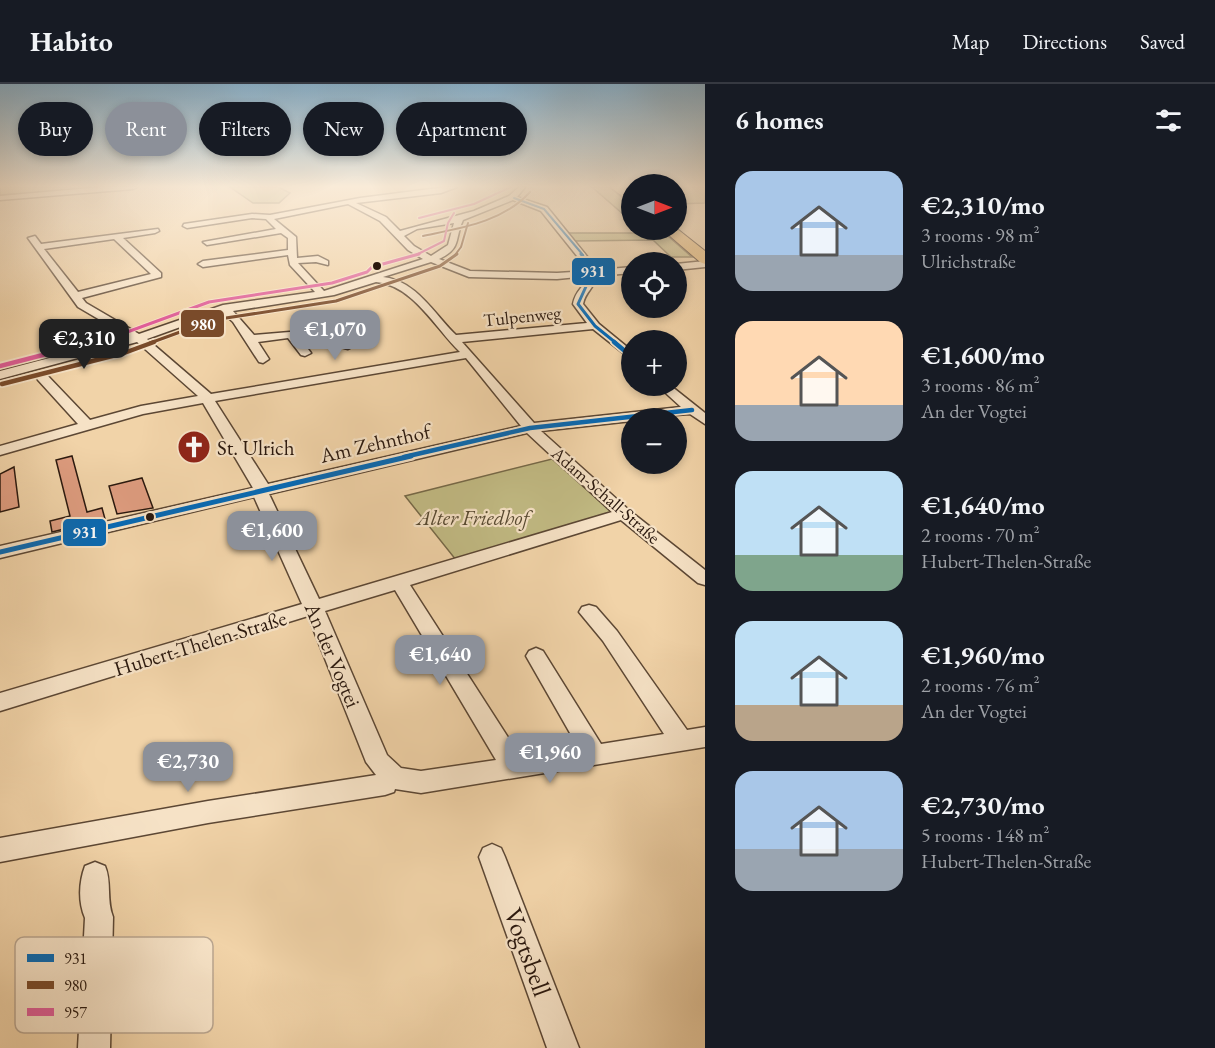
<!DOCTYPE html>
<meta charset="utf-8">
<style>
:root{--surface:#171b24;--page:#242831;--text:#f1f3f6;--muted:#9ea1a6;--line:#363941;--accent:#8c9099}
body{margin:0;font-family:"EB Garamond",serif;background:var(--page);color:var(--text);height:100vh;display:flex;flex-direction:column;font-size:22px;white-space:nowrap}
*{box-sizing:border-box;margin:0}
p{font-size:20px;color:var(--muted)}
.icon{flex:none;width:33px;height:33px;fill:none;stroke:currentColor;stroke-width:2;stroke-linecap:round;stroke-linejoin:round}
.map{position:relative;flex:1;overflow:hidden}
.side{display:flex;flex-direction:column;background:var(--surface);width:510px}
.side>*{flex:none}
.banner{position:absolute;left:18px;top:18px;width:570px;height:54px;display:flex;gap:12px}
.needle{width:39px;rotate:90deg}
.controls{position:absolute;left:621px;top:90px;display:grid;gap:12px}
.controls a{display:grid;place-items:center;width:66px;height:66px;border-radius:50%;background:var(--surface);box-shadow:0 3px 9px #0003;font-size:30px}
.price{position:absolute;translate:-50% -51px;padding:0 14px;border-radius:12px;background:var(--accent);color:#fff;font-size:20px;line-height:39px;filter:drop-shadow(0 2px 3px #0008)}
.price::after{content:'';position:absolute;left:50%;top:36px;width:18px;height:14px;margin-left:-9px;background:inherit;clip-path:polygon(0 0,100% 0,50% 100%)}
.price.selected{background:#222;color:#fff}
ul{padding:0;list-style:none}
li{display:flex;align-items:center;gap:18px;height:150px;padding:0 30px}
li span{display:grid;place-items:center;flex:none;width:168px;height:120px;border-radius:18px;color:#555}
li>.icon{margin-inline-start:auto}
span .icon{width:72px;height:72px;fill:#fffc;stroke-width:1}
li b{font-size:26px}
h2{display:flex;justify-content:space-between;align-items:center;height:72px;padding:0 30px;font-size:26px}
.tag{padding:0 21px;border-radius:27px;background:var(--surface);box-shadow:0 3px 9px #0003;font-size:21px;line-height:54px}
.tag.selected{background:var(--accent);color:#fff}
header{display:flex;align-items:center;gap:36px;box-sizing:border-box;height:84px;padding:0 30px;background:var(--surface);border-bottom:2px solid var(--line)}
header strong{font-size:28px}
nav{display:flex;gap:33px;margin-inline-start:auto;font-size:21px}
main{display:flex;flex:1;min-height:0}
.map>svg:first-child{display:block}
</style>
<header>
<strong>Habito</strong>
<nav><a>Map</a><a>Directions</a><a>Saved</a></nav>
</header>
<main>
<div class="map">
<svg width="705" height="964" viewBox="0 0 705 964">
<rect width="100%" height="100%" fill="#f1d3a8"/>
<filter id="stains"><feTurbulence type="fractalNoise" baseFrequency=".00333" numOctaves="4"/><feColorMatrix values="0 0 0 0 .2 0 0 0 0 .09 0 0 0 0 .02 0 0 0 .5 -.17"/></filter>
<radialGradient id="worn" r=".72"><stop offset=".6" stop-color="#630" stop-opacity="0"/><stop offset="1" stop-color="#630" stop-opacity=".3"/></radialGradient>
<g fill="#c1ba83" stroke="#766948" stroke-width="1.5">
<path d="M 0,103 L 114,103 L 0,111 Z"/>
<path d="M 230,103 L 278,103 L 290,109 L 279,119 L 253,119 Z"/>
<path d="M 592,103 L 609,103 L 631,121 L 631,137 Z"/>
<path d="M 677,103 L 705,103 L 705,119 L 677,120 Z"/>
<path d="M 641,146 L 661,146 L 692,173 L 671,173 L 653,156 L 575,157 L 567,149 L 644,149 Z"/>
<path d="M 552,375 L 613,429 L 456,476 L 405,412 Z"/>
</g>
<g fill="#de9c7f" stroke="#2a180e" stroke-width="1.5">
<path d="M 72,372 L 87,428 L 102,424 L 105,435 L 52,448 L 50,437 L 70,432 L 56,376 Z"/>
<path d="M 14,383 L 19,423 L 0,428 L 0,390 Z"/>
<path d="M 142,394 L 153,424 L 117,430 L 109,402 Z"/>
</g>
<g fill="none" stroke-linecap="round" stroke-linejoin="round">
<g stroke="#5c4734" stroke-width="3">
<g id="minor">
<path d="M 446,103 L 457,103 L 441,109 L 356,119 L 386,133 L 400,147 L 474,127 L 509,112 L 519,103 L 525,103 L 517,113 L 547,123 L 598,186 L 632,183 L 632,189 L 597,192 C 595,203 585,208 583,220 L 599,240 L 632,267 L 632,276 L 593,245 L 462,258 L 534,339 L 681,323 L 658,302 L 671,302 L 705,329 L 705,340 L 690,330 L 632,334 L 632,337 L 541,347 L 630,427 L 705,486 L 705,501 L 698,499 L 621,436 L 410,501 L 520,672 L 578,663 L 526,572 L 529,567 L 536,564 L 543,567 L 601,660 L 664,650 L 603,557 L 579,528 L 582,523 L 589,521 L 596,523 L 617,547 L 687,646 L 705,643 L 705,663 L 421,709 L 395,705 L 394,708 L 385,711 L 208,739 L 0,778 L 0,754 L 208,717 L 376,691 L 366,678 L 308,532 L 0,627 L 0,609 L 302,520 L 254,413 L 0,474 L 0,462 L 253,404 L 203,319 L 143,330 L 0,371 L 0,362 L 78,340 L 38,296 L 36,293 L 38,290 L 46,290 L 90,336 L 141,322 L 198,312 L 137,258 L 0,295 L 0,287 L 129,253 L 78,223 L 28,154 L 35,152 L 41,160 L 158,145 L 159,147 L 155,149 L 123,154 L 161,189 L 161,193 L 82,214 L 86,219 L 139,250 L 223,221 L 315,208 L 290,181 L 288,171 L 203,183 L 198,180 L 203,177 L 288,166 L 288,154 L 281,149 L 207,161 L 203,158 L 276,145 L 266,135 L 252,134 L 187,144 L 183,142 L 184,140 L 252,130 L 270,131 L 360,114 ZM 513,116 L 541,127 L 589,187 L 557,189 L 470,187 L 439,175 C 462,164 454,156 463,136 ZM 348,120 L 380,137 L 408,166 L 423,175 L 324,207 L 298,179 L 316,178 L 328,181 L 328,177 L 318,172 L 297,174 L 296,153 L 274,135 ZM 454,139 L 448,161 L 431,172 L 414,162 L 404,152 L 417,145 ZM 114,155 L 151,190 L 78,208 L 44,165 ZM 431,178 L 469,193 L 557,195 L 588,192 C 585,203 576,205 573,220 L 587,239 L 456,251 C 434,230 417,197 383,193 ZM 376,198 C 413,201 435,244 460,268 L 211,310 L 147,255 L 222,228 L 233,238 L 259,278 L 263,279 L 269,275 L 258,258 L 288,254 L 301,271 L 305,272 L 311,269 L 299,253 L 330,250 L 344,264 L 348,265 L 354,262 L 337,244 L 254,251 L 233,227 L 334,211 ZM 466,274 L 521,342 L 268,400 L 215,317 ZM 527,349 L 612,428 L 319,515 L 269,410 ZM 395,506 L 496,676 L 421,687 L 401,684 L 387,671 L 325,527 Z"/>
<path d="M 705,177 L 705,183 L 676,186 L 676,180 Z"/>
<path d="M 492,760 L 501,764 L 505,773 L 579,964 L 547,964 L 479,773 L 483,764 Z"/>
<path d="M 95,778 L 105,782 C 112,798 106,816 113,833 L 110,964 L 78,964 L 85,834 C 78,818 79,798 85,782 Z"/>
</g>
</g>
<g stroke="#5c4734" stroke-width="3">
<path id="tertiary" d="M 102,103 L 137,103 L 133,105 L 0,116 L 0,112 Z"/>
</g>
<g stroke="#2a180e" stroke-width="2">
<g id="motorway">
<path d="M 610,103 L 624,103 L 632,109 L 632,119 Z"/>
<path d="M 676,144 L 705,167 L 705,180 L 700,178 L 663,146 Z"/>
</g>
</g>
<use href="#minor" fill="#f6e2c6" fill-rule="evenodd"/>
<use href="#tertiary" fill="#f6e2c6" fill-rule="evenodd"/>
<use href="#motorway" fill="#e8ba74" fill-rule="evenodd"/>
<g stroke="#f6e2c6" stroke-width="4.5">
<path id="bus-1-far3" d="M 514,114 L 544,125 L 583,171"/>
</g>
<g stroke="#f6e2c6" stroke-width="5">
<path id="bus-1-far2" d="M 581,170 L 594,185 L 578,220 L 595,242 L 616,259"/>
</g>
<g stroke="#f6e2c6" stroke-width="8">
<g id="bus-1-far1">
<path d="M 614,258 L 632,273"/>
<path d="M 404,373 L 530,344 L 692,326"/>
</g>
</g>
<g stroke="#f6e2c6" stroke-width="10">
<path id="bus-1" d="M 0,468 L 411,372"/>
</g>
<g stroke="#f6e2c6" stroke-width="4.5">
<g id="bus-2-far2">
<path d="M 423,152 C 461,144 503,138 530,108"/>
<path d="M 455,171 L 461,163 L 468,139"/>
</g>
</g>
<g stroke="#f6e2c6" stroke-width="5">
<path id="bus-2-far1" d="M 150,259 L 213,236 L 336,217 L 440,182 L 457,170"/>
</g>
<g stroke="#f6e2c6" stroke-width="8">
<path id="bus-2" d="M 2,300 L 124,269 L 154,258"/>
</g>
<g stroke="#f6e2c6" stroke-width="4.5">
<g id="bus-3-far2">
<path d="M 419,134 L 474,120 L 511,103"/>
<path d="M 416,171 L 444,157 L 448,139 L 454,129"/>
</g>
</g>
<g stroke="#f6e2c6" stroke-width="5">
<path id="bus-3-far1" d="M 87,259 L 119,251 L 209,218 L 332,199 L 367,188 L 372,183 L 419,170"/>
</g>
<g stroke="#f6e2c6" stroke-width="8">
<path id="bus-3" d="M 0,282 L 93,258"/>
</g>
<use href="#bus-1-far3" stroke="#0869b3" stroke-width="2"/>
<use href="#bus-1-far2" stroke="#0869b3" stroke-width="3"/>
<use href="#bus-1-far1" stroke="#0869b3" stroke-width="4.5"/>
<use href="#bus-1" stroke="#0869b3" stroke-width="5"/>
<use href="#bus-2-far2" stroke="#7a4b2a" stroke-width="2"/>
<use href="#bus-2-far1" stroke="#7a4b2a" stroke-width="3"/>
<use href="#bus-2" stroke="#7a4b2a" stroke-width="4.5"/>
<use href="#bus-3-far2" stroke="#df5d97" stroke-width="2"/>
<use href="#bus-3-far1" stroke="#df5d97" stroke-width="3"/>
<use href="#bus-3" stroke="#df5d97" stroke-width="4.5"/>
</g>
<linearGradient id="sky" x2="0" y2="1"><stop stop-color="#8ab5d2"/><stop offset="0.43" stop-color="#f9ebd8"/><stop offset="1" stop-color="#f9ebd8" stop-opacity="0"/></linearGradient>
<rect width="705" height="238" fill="url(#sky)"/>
<defs>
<g id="church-disc" transform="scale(1.725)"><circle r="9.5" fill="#8f2418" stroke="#f6e2c6"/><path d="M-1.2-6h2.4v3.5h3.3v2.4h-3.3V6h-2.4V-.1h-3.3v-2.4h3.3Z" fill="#fff"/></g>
</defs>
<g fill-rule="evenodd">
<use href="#church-disc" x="194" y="363"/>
</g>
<g fill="#2a180e" stroke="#f6e2c6" stroke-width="2">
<circle cx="377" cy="182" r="5"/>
<circle cx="150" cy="433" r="5"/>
</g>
<g text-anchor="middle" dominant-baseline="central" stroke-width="4.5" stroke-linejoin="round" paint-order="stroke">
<g font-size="18" fill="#2a180e" stroke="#f6e2c6">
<text transform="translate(522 232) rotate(-6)">Tulpenweg</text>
<text transform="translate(606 411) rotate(41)">Adam-Schall-Straße</text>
</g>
<g font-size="21" fill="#2a180e" stroke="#f6e2c6">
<text transform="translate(375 359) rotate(-13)">Am Zehnthof</text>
<text transform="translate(200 559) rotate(-17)">Hubert-Thelen-Straße</text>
<text transform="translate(333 571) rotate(67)">An der Vogtei</text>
</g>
<g font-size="21" fill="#2a180e" stroke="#f6e2c6" text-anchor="start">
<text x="217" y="363">St. Ulrich</text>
</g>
<g font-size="21" font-style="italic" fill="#574931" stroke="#f6e2c6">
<text x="473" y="433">Alter Friedhof</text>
</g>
<g font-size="26" fill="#2a180e" stroke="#f6e2c6">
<text transform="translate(528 868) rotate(70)">Vogtsbell</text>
</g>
</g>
<rect x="15" y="853" width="198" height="96" rx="9" fill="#f6e2c6" stroke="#b9a58f" stroke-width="1.5"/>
<rect x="27" y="870" width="27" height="8" fill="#0869b3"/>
<rect x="27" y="897" width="27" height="8" fill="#7a4b2a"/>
<rect x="27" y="924" width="27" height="8" fill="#df5d97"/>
<g font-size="16" fill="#2a180e">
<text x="64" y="880">931</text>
<text x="64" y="907">980</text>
<text x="64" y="934">957</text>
</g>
<g stroke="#f6e2c6" stroke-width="2">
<rect x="571" y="173" width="45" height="29" rx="6" fill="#0869b3"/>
<rect x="180" y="225" width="45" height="29" rx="6" fill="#7a4b2a"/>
<rect x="62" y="434" width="45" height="29" rx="6" fill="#0869b3"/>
</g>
<g font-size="16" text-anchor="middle" font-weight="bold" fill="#fff">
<text x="593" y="193">931</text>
<text x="203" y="246">980</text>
<text x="85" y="454">931</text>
</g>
<rect width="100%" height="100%" filter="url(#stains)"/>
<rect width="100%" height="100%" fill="url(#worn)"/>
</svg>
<div class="controls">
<a><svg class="needle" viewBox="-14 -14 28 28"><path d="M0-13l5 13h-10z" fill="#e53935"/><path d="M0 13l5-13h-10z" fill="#9ea1a6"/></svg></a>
<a><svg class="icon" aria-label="locate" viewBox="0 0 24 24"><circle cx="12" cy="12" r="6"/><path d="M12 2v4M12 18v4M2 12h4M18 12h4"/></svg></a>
<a>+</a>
<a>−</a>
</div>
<b class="price" style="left:335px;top:277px">€1,070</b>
<b class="price selected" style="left:84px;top:286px">€2,310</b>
<b class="price" style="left:272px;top:478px">€1,600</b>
<b class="price" style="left:440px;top:602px">€1,640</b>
<b class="price" style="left:550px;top:700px">€1,960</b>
<b class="price" style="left:188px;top:709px">€2,730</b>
<div class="banner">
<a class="tag">Buy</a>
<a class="tag selected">Rent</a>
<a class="tag">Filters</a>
<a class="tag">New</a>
<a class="tag">Apartment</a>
</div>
</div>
<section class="side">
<h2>6 homes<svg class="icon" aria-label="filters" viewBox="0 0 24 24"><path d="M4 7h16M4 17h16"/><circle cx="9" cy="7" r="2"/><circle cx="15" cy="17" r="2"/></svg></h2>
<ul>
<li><span style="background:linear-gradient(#a9c7e8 70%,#9aa5b1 0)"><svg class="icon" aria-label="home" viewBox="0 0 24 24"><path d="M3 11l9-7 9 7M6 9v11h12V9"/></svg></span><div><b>€2,310/mo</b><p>3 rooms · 98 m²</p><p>Ulrichstraße</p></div></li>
<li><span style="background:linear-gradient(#ffd9b3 70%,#9aa5b1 0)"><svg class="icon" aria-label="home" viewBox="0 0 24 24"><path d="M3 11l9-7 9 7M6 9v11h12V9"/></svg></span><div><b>€1,600/mo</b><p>3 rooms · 86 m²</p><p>An der Vogtei</p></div></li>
<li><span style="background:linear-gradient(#bfe0f5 70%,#7fa58c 0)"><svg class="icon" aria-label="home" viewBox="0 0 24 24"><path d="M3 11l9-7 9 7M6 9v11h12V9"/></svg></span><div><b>€1,640/mo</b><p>2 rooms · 70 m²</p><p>Hubert-Thelen-Straße</p></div></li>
<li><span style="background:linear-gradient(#bfe0f5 70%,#b9a48a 0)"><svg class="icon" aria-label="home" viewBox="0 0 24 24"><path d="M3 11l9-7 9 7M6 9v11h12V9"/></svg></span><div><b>€1,960/mo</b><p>2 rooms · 76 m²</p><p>An der Vogtei</p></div></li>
<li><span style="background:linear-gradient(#a9c7e8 65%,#9aa5b1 0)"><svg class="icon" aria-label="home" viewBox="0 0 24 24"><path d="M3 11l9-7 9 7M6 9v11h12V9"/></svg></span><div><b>€2,730/mo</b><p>5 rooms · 148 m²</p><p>Hubert-Thelen-Straße</p></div></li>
</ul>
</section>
</main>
